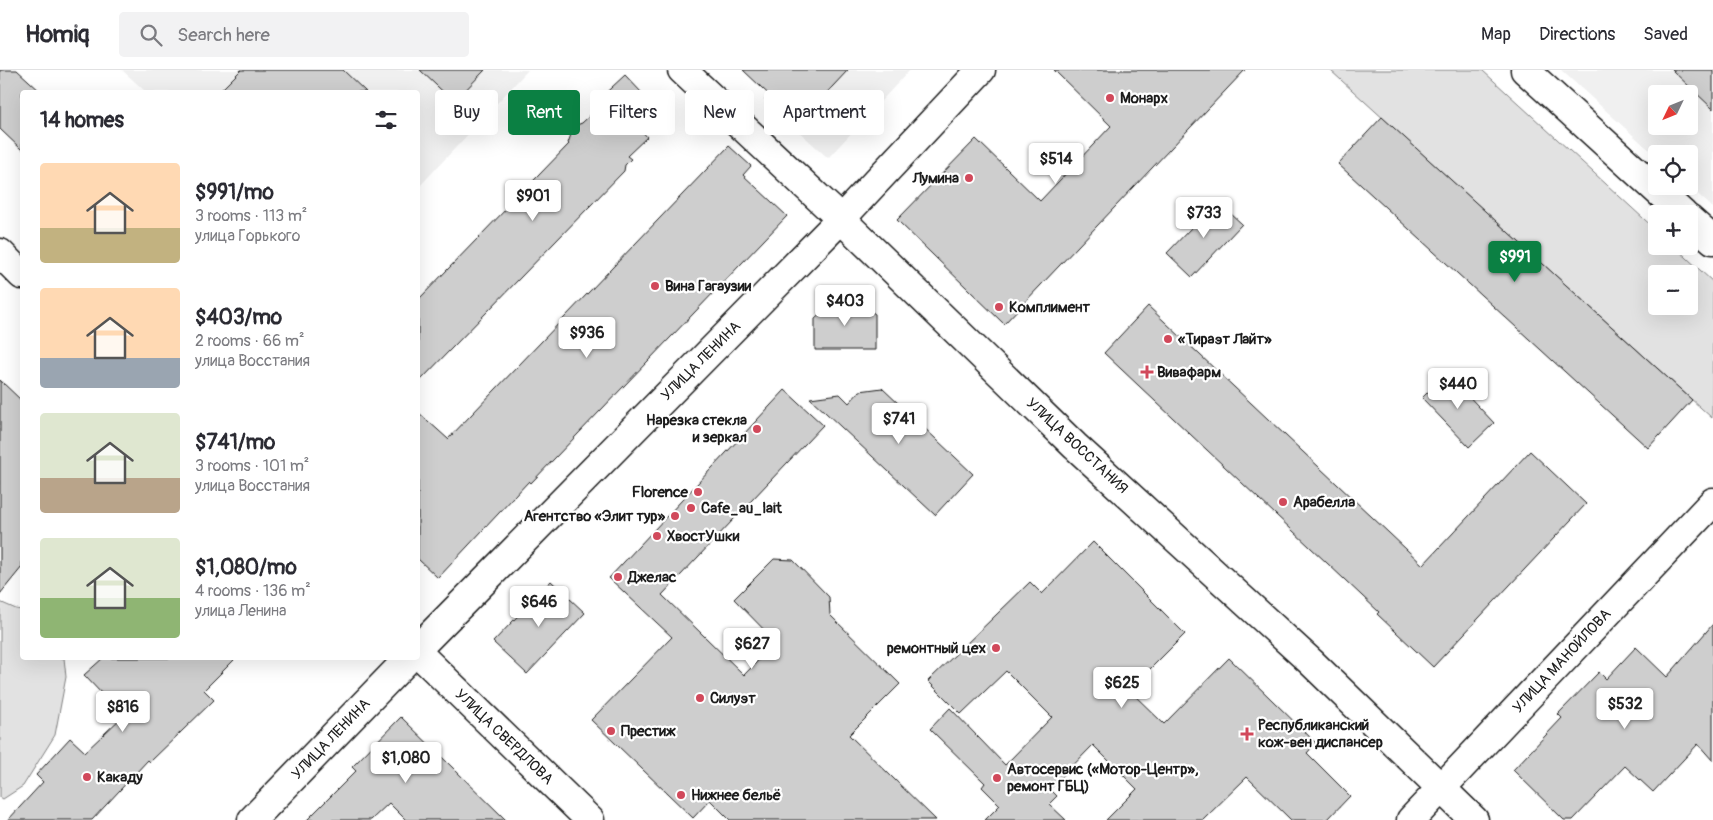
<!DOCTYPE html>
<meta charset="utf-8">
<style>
:root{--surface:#fff;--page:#f2f2f3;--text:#2b2b33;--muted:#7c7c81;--line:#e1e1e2;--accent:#0b8043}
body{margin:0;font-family:Pangolin,sans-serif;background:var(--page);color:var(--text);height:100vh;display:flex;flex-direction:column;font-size:19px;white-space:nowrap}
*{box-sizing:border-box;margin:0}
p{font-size:16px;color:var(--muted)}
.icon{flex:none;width:28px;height:28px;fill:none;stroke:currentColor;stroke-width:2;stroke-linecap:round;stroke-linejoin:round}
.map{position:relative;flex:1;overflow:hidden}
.drawer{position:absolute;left:20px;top:20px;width:400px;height:570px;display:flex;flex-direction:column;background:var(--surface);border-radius:5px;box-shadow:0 5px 20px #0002}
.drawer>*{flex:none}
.top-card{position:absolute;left:435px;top:20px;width:475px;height:45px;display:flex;gap:10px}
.needle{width:32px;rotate:227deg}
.tools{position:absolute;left:1648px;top:15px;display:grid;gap:10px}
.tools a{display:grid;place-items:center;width:50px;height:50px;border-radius:5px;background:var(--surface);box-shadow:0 5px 20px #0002;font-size:25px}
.price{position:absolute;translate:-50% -42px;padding:0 11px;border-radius:5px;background:#fff;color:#222;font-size:16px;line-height:32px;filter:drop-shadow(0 1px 2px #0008)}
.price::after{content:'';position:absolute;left:50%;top:30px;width:15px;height:11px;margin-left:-8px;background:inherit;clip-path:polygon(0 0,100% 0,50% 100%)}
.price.active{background:var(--accent);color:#fff}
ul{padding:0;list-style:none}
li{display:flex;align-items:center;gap:15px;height:125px;padding:0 20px}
li span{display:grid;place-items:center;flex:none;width:140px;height:100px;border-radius:5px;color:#555}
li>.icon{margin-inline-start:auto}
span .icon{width:60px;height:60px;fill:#fffc;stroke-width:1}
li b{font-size:21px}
h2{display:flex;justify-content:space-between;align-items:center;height:60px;padding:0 20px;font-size:21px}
.chip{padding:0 18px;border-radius:5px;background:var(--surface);box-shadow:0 5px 20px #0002;font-size:18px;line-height:45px}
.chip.active{background:var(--accent);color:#fff}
header{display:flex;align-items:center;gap:30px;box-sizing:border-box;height:70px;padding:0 25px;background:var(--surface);border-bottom:1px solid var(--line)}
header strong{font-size:24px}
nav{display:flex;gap:28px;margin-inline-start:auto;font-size:18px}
.search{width:350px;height:45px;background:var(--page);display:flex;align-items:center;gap:12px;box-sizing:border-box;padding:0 18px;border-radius:5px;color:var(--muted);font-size:19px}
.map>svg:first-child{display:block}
</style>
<header>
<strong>Homiq</strong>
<div class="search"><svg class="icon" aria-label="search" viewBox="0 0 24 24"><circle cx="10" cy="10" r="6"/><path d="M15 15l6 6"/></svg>Search here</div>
<nav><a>Map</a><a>Directions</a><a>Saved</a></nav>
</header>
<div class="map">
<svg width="1713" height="750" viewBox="0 0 1713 750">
<rect width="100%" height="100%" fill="#fff"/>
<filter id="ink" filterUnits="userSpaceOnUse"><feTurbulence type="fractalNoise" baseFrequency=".02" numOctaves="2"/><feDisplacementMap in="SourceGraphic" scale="10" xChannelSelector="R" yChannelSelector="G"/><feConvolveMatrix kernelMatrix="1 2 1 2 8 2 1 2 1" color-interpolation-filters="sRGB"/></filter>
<g filter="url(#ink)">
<g fill="#f0f0f0" fill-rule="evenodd">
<path d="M 122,0 L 528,0 L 418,118 L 418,22 L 146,22 Z"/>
<path d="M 790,0 L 910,0 L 828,88 L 763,29 Z"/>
<path d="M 1561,0 L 1713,0 L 1713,138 L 1689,116 L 1689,84 L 1656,84 L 1656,86 ZM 1656,24 L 1689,24 L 1689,56 L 1656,56 Z"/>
</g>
<g fill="#e2e2e2" stroke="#7f7f7f" fill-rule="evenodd">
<path d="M 1330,0 L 1482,0 L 1656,160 L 1656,176 L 1674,176 L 1713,212 L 1712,348 ZM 1656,204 L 1689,204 L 1689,236 L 1656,236 Z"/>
<path d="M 0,532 L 16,539 L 22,540 L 22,588 L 64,588 L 66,607 L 55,665 L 23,716 L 3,729 L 0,727 Z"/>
</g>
<g fill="#cecece" stroke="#1c1c1c">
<path d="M 0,0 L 17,0 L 41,22 L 22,22 L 22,80 L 0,59 Z"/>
<path d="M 241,0 L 343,0 L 366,22 L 219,22 Z"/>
<path d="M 420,0 L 485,0 L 454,32 Z"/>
<path d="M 743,0 L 848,0 L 802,49 L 783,32 L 780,35 Z"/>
<path d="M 1054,0 L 1245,0 L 1004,254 L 897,150 L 976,69 L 1040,131 L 1111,56 Z"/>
<path d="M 1672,0 L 1713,0 L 1713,39 Z"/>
<path d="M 625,5 L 661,43 L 642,61 L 647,67 L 627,86 L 631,89 L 625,95 L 624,101 L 418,313 L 418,230 L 569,74 L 568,73 L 574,56 L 582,53 L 602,34 L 598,30 Z"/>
<path d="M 1382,47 L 1692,330 L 1648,378 L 1338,94 Z"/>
<path d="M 729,76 L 751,96 L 743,105 L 787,146 L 531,413 L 529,411 L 438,508 L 418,489 L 418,342 L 448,369 Z"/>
<path d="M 1217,131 L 1242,154 L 1192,207 L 1167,183 Z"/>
<path d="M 844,223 L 875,244 L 875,280 L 815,280 L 815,249 Z"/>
<path d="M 1148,236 L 1423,495 L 1530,381 L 1586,434 L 1433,597 L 1377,544 L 1379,542 L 1104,283 Z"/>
<path d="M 1447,303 L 1494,353 L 1469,377 L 1422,328 Z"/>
<path d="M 0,310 L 22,331 L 22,497 L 0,524 Z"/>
<path d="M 882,318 L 973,404 L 935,445 L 810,328 L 840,324 L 849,333 L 860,321 Z"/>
<path d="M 785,320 L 823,355 L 662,525 L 744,605 L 776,572 L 734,529 L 774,489 L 793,490 L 829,527 L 830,545 L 900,614 L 849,665 L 936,750 L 730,750 L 710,730 L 693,748 L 591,650 L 672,567 L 609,508 Z"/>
<path d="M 1093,472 L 1185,564 L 1129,620 L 1164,654 L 1229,588 L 1316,673 L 1307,683 L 1350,726 L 1327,750 L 1291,750 L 1247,707 L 1203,750 L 1106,750 L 1137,719 L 1093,675 L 1050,719 L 1057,726 L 1049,734 L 1066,750 L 985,750 L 1000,735 L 982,717 L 985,713 L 930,659 L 950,638 L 1005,695 L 1052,647 L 1006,601 L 961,644 L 928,611 L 1030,512 L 1042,524 Z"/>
<path d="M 551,511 L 585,543 L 527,604 L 493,572 Z"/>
<path d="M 1713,554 L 1713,691 L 1698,674 L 1653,722 L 1625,696 L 1573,750 L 1564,750 L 1513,700 L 1562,648 L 1558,644 L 1599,602 L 1606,609 L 1636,577 L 1667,607 Z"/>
<path d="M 103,588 L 236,588 L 204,620 L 214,630 L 150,692 L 148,690 L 92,750 L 8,750 L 43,712 L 36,705 L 70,668 L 85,682 L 123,646 L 84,605 Z"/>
<path d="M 401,647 L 506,750 L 406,750 L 389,733 L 371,750 L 307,750 L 356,701 L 352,697 Z"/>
</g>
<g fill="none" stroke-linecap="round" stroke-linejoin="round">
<g stroke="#1c1c1c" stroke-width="31">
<g id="minor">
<path d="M 682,0 L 841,149 L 1075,376 L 1311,592 L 1474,750"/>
<path d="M 1525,0 L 1683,144"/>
<path d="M 1689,149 L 1713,170"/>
<path d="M 0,183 L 22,205"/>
<path d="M 418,578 L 841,149 L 981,0"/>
<path d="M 418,583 L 590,750"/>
<path d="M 252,750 L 409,588"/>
<path d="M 1411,750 L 1713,432"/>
</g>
</g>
<use href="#minor" stroke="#fff" stroke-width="28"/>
</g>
</g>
<g fill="#d1495b" stroke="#fff" stroke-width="2">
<circle cx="1110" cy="28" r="5"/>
<circle cx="969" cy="108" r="5"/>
<circle cx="655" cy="216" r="5"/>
<circle cx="999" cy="237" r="5"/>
<circle cx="1168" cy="269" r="5"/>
<path d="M1144.5 294.5h5v5h5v5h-5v5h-5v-5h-5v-5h5z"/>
<circle cx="757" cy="359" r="5"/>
<circle cx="698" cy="422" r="5"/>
<circle cx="1283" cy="432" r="5"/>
<circle cx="691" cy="438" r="5"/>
<circle cx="675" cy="446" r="5"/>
<circle cx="657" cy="466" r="5"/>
<circle cx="618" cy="507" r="5"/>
<circle cx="996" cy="578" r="5"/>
<circle cx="700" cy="628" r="5"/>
<circle cx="611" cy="661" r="5"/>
<path d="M1244.5 656.5h5v5h5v5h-5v5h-5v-5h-5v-5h5z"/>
<circle cx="87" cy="707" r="5"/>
<circle cx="997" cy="708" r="5"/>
<circle cx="681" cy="725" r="5"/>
</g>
<g text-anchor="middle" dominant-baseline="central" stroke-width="4.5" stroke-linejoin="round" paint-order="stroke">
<g font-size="15" font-weight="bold" fill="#1c1c1c" stroke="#fff" text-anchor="start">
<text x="1120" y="28">Монарх</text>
<text x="959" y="108" text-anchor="end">Лумина</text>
<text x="665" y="216">Вина Гагаузии</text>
<text x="1009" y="237">Комплимент</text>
<text x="1178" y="269">«Тираэт Лайт»</text>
<text x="1157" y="302">Вивафарм</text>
<text x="747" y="350" text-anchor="end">Нарезка стекла<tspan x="747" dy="17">и зеркал</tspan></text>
<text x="688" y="422" text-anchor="end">Florence</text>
<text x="1293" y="432">Арабелла</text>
<text x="701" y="438">Cafe_au_lait</text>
<text x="665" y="446" text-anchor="end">Агентство «Элит тур»</text>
<text x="667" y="466">ХвостУшки</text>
<text x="628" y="507">Джелас</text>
<text x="986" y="578" text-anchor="end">ремонтный цех</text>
<text x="710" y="628">Силуэт</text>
<text x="1258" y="655">Республиканский<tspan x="1258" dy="17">кож-вен диспансер</tspan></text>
<text x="621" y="661">Престиж</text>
<text x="1007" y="699">Автосервис («Мотор-Центр»,<tspan x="1007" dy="17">ремонт ГБЦ)</tspan></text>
<text x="97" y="707">Какаду</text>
<text x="691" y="725">Нижнее бельё</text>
</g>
<g font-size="15" fill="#1c1c1c" stroke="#fff">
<text transform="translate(701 291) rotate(-45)">УЛИЦА ЛЕНИНА</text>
<text transform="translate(1077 376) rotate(43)">УЛИЦА ВОССТАНИЯ</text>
<text transform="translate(1562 591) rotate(-47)">УЛИЦА МАНОЙЛОВА</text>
<text transform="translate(504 667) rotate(44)">УЛИЦА СВЕРДЛОВА</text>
<text transform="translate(331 669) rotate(-46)">УЛИЦА ЛЕНИНА</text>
</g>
</g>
</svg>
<div class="tools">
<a><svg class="needle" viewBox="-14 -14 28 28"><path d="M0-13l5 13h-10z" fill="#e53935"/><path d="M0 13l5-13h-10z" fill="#7c7c81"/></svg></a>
<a><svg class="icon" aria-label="locate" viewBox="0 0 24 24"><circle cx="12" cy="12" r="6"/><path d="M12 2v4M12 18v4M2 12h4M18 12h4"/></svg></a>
<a>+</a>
<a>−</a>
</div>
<b class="price" style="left:1056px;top:115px">$514</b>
<b class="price" style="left:533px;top:152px">$901</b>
<b class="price" style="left:1204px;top:169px">$733</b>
<b class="price active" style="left:1515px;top:213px">$991</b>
<b class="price" style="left:845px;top:257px">$403</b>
<b class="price" style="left:587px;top:289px">$936</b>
<b class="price" style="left:1458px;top:340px">$440</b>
<b class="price" style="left:899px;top:375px">$741</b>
<b class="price" style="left:539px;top:558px">$646</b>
<b class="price" style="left:752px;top:600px">$627</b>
<b class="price" style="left:1122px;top:639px">$625</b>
<b class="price" style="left:1625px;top:660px">$532</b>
<b class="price" style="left:123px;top:663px">$816</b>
<b class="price" style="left:406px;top:714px">$1,080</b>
<div class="top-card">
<a class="chip">Buy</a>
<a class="chip active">Rent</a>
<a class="chip">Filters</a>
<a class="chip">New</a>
<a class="chip">Apartment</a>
</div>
<section class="drawer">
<h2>14 homes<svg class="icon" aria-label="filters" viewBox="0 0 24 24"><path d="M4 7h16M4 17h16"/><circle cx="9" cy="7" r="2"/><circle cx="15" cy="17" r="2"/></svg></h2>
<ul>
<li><span style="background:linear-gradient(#ffd9b3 65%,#c2b280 0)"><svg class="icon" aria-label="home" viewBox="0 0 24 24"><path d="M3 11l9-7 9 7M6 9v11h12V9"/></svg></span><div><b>$991/mo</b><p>3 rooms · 113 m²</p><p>улица Горького</p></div></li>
<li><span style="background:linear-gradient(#ffd9b3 70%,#9aa5b1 0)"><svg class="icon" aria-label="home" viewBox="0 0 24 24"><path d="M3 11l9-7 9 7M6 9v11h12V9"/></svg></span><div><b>$403/mo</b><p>2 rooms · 66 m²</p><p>улица Восстания</p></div></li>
<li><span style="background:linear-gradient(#dfe7d0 65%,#b9a48a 0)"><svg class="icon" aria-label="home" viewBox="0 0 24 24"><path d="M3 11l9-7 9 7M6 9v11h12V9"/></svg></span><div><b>$741/mo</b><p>3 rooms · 101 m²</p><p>улица Восстания</p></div></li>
<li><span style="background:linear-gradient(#dfe7d0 60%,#8fb573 0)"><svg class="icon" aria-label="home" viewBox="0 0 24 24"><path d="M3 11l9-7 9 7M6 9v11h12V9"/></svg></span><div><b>$1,080/mo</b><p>4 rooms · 136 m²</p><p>улица Ленина</p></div></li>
</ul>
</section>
</div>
